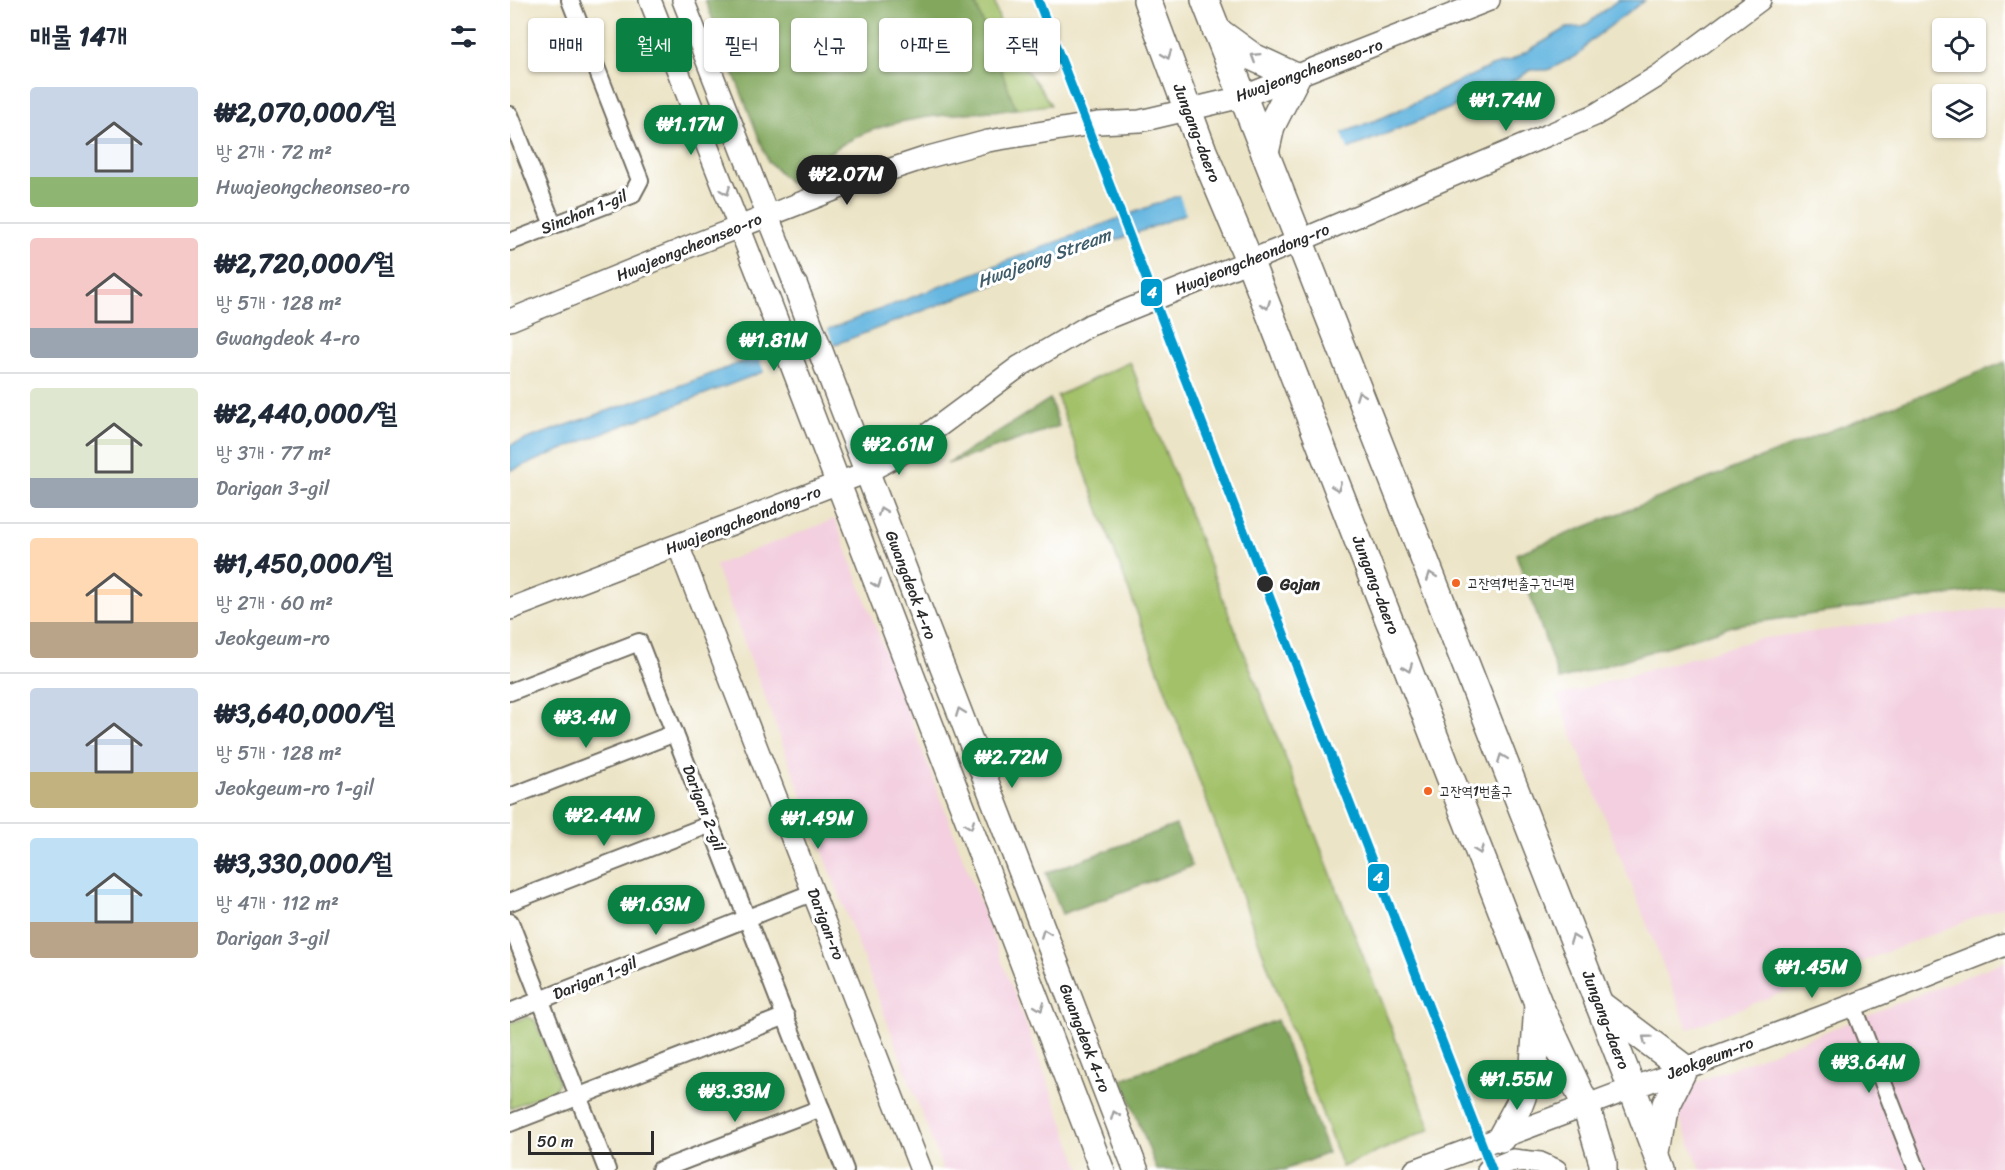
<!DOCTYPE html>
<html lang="ko">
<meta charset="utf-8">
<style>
:root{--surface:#fff;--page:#f6f6f7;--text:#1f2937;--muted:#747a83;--line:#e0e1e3;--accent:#0b8043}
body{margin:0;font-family:Sriracha,"Poor Story",sans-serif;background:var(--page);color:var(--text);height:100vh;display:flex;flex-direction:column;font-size:22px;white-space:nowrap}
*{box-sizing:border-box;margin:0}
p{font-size:20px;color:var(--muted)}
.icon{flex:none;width:33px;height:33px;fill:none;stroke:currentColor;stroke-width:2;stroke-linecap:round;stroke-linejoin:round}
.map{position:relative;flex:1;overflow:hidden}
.sheet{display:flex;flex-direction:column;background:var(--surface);width:510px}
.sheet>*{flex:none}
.banner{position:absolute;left:18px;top:18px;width:570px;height:54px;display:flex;gap:12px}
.buttons{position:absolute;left:1422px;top:18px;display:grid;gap:12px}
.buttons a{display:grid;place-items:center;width:54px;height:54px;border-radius:6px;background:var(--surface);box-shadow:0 2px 4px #0004;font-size:30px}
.scale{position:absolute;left:18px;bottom:15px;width:126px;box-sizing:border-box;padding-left:6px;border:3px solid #2b2b2b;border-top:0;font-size:16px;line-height:21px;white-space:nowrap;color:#2b2b2b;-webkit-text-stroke:4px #fff;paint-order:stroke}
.price{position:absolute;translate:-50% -51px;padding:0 14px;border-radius:21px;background:var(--accent);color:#fff;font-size:20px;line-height:39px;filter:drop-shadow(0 2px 3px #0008)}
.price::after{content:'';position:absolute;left:50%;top:36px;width:18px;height:14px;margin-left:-9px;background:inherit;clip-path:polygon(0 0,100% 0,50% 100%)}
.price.current{background:#222;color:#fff}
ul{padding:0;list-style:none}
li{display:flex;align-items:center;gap:18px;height:150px;padding:0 30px}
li+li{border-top:2px solid var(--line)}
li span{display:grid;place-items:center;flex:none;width:168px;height:120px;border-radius:6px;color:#555}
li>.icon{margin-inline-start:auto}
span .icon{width:72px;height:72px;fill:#fffc;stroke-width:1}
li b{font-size:26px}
h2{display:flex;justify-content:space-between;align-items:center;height:72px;padding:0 30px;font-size:26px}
.tag{padding:0 21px;border-radius:6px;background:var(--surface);box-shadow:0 2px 4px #0004;font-size:21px;line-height:54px}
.tag.current{background:var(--accent);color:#fff}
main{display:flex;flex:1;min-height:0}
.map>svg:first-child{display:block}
</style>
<main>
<section class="sheet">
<h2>매물 14개<svg class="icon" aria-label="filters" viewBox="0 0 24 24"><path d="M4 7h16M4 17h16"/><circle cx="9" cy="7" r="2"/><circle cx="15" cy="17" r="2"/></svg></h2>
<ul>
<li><span style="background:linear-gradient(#c9d6e8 75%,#8fb573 0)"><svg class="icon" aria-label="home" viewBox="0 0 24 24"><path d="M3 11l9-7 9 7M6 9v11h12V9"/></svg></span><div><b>₩2,070,000/월</b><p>방 2개 · 72 m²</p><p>Hwajeongcheonseo-ro</p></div></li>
<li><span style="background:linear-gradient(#f6c9c9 75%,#9aa5b1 0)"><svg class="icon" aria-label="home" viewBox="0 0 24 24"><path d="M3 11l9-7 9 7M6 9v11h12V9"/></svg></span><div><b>₩2,720,000/월</b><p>방 5개 · 128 m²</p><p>Gwangdeok 4-ro</p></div></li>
<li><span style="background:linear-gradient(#dfe7d0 75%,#9aa5b1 0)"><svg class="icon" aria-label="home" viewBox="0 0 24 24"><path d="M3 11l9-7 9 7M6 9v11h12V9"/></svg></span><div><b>₩2,440,000/월</b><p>방 3개 · 77 m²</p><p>Darigan 3-gil</p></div></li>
<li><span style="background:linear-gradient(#ffd9b3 70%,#b9a48a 0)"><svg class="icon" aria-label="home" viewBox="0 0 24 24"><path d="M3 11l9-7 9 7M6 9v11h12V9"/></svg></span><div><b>₩1,450,000/월</b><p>방 2개 · 60 m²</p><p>Jeokgeum-ro</p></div></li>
<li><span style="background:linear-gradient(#c9d6e8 70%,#c2b280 0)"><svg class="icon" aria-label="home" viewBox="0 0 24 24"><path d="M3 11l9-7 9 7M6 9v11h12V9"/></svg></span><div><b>₩3,640,000/월</b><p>방 5개 · 128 m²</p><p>Jeokgeum-ro 1-gil</p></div></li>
<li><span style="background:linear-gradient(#bfe0f5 70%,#b9a48a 0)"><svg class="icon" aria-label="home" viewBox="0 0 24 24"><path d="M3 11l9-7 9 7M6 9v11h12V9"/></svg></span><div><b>₩3,330,000/월</b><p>방 4개 · 112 m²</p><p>Darigan 3-gil</p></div></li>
</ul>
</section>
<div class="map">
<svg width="1495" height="1170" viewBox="0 0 1495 1170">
<rect width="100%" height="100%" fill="#fff"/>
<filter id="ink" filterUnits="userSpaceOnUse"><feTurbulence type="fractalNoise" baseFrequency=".0167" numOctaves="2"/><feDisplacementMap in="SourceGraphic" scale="12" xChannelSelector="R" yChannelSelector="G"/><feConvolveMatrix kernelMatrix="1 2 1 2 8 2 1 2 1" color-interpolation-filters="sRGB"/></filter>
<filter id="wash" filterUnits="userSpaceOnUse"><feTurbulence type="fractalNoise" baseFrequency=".008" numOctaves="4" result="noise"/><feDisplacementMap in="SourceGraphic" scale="24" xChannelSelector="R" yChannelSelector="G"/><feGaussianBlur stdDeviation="1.35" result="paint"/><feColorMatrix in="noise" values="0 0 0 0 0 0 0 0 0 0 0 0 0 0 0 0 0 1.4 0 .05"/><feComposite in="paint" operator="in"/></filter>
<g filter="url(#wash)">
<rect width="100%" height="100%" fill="#ece4c6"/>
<g fill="#f3cfdf">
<path d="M 325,519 L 571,1170 L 433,1170 L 205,565 Z"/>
<path d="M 1495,607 L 1495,906 L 1178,1029 L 1047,696 L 1247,639 Z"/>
<path d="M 1495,961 L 1495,1170 L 1191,1170 L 1159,1093 Z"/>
</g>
<g fill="#a3c169" stroke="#67764a" stroke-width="1.5">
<path d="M 464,0 L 484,0 L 496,44 L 528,85 L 541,105 L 506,109 Z"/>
<path d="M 620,362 L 921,1129 L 832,1167 L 547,396 Z"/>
<path d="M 17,1017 L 25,1020 L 49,1082 L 45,1090 L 0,1108 L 0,1023 Z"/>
</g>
<g fill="#82a75d" stroke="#566944" stroke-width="1.5">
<path d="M 195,0 L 464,0 L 506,109 C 455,114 391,114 344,138 C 321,150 300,166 280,183 L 258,161 Z"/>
<path d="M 1495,362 L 1495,587 L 1226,625 L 1049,680 L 1006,554 Z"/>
<path d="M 540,399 L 549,426 L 437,464 Z"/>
<path d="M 666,825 L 682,866 L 552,914 L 536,873 Z"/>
<path d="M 767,1020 L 818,1153 L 774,1170 L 647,1170 L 612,1079 Z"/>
</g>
<path fill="#65b6e0" stroke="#487086" stroke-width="1.5" d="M 1108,0 L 1135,0 L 1079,42 L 1070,54 L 1038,70 L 1021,70 L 991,88 L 637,229 L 436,302 L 98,431 L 0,471 L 0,445 L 180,382 L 874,117 L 982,66 L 1002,60 L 1057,28 L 1073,27 Z"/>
<g fill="#ece4c6">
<path d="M 831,130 L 839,152 L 677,217 L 668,192 Z"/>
<path d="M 317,327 L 325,348 L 255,374 L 247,353 Z"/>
</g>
</g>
<g filter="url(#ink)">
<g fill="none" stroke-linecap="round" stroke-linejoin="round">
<g stroke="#6f6c61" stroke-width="20">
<g id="minor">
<path d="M 0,115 L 43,225"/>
<path d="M 0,242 L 122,195 L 130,180 L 60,0"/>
<path d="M 0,692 L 129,642 L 335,1170"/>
<path d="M 0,797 L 165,733"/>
<path d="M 0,902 L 201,824"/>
<path d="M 0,922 L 97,1170"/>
<path d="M 1343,1005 L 1407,1170"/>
<path d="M 0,1012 L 304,892"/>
<path d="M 0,1123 L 276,1016"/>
<path d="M 150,1170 L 311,1108"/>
</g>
</g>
<g stroke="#6f6c61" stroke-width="24">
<g id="tertiary">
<path d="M 140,0 L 257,298"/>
<path d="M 173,0 L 285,285"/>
<path d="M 0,320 L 183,245 L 357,177 L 415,158 L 478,141 L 588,123 L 630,121 L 732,97 L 979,0"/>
<path d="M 168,545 L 411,1170"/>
<path d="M 0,609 L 357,472 L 394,452 L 510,366 L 580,325 L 789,241 L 1085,115 L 1148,76 L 1250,0"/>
<path d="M 905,1170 L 1343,1005 L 1495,945"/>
<path d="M 978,1170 L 1003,1160 L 1030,1163 L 1046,1170"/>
</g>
</g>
<g stroke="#6f6c61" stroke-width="27">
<g id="secondary">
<path d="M 285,285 L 626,1170"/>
<path d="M 257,298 L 592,1170"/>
</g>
</g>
<g stroke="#6f6c61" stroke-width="30">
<g id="primary">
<path d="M 637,0 L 693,151 L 739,260 L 1028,1003 L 1076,1106 L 1093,1163 L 1093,1170"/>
<path d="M 695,0 L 1122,1088 L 1153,1170"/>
<path d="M 706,30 L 743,57 L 786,77 L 761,126 L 755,153"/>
<path d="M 1089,1004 L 1174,1068 L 1156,1104 L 1148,1153"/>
<path d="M 991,1138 L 1009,1105 L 1024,1065 L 1028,1004"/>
</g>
</g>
<use href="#minor" stroke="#fff" stroke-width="16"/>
<use href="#tertiary" stroke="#fff" stroke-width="21"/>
<use href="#secondary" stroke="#fff" stroke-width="24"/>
<use href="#primary" stroke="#fff" stroke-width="27"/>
<g stroke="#fff" stroke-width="14">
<path id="metro-1" d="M 528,0 L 982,1170"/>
</g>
<use href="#metro-1" stroke="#009bce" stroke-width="9"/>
</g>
<defs><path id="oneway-chevron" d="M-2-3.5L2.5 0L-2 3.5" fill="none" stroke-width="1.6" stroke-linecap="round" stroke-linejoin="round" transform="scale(1.5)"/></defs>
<g stroke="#a0a0a0">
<use href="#oneway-chevron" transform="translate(657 55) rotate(70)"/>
<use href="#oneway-chevron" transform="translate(745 57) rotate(-148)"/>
<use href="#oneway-chevron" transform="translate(216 191) rotate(68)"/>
<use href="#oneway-chevron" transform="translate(756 305) rotate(69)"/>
<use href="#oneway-chevron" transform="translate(850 395) rotate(-111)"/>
<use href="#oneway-chevron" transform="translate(827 487) rotate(69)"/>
<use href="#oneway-chevron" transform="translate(372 511) rotate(-111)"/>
<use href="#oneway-chevron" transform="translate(921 576) rotate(-111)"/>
<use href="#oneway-chevron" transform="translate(367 584) rotate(69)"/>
<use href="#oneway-chevron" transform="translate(898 668) rotate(69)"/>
<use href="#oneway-chevron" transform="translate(450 712) rotate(-111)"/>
<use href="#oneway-chevron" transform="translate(992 758) rotate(-111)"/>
<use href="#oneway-chevron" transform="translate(460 825) rotate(69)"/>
<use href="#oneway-chevron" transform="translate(969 850) rotate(69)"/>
<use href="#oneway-chevron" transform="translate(535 933) rotate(-111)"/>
<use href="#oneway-chevron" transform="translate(1064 939) rotate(-111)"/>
<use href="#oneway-chevron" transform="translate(530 1007) rotate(69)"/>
<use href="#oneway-chevron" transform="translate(1136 1039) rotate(-143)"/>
<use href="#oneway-chevron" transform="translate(605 1115) rotate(-111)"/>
</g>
</g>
<g fill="#f26522" stroke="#fff" stroke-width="2">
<circle cx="946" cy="583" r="5"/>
<circle cx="918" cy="791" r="5"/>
</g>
<circle fill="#2b2b2b" stroke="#fff" stroke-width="2" cx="755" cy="584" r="9"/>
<g text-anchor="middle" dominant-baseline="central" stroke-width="6" stroke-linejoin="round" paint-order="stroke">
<g font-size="14" fill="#2b2b2b" stroke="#fff" text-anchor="start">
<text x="957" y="583">고잔역1번출구건너편</text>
<text x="929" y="791">고잔역1번출구</text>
</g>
<g font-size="16" fill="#2b2b2b" stroke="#fff">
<text transform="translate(799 70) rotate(-20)">Hwajeongcheonseo-ro</text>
<text transform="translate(687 133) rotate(69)">Jungang-daero</text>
<text transform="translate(74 212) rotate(-22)">Sinchon 1-gil</text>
<text transform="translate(179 247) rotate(-22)">Hwajeongcheonseo-ro</text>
<text transform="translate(742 259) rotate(-22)">Hwajeongcheondong-ro</text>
<text transform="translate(233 520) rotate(-21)">Hwajeongcheondong-ro</text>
<text transform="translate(401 585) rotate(69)">Gwangdeok 4-ro</text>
<text transform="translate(866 585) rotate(69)">Jungang-daero</text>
<text transform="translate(194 808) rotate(69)">Darigan 2-gil</text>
<text transform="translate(316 924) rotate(69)">Darigan-ro</text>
<text transform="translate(85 978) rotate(-22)">Darigan 1-gil</text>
<text transform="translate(1096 1020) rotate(69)">Jungang-daero</text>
<text transform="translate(575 1038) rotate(69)">Gwangdeok 4-ro</text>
<text transform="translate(1200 1058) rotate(-21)">Jeokgeum-ro</text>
</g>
<g font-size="16" font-weight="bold" fill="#2b2b2b" stroke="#fff" text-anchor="start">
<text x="770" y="584">Gojan</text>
</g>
<g font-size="18" font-style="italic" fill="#3f5c6a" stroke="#fff">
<text transform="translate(534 258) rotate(-20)">Hwajeong Stream</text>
</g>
</g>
<g stroke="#fff" stroke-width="2">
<rect x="630" y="278" width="23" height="29" rx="6" fill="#009bce"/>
<rect x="857" y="863" width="23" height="29" rx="6" fill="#009bce"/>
</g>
<g font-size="16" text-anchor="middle" font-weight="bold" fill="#fff">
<text x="642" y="298">4</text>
<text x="868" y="883">4</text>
</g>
</svg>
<div class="buttons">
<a><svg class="icon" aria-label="locate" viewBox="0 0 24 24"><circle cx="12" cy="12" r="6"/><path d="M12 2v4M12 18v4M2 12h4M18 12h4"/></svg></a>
<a><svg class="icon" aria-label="layers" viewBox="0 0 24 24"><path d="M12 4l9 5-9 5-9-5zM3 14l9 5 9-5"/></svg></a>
</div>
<div class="scale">50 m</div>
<b class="price" style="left:996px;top:132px">₩1.74M</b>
<b class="price" style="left:181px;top:156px">₩1.17M</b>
<b class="price current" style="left:337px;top:206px">₩2.07M</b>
<b class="price" style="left:264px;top:372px">₩1.81M</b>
<b class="price" style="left:389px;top:476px">₩2.61M</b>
<b class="price" style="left:76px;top:749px">₩3.4M</b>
<b class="price" style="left:502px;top:789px">₩2.72M</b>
<b class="price" style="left:94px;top:847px">₩2.44M</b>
<b class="price" style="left:308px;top:850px">₩1.49M</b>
<b class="price" style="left:146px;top:936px">₩1.63M</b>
<b class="price" style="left:1302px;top:999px">₩1.45M</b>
<b class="price" style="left:1359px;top:1094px">₩3.64M</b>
<b class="price" style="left:1007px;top:1111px">₩1.55M</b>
<b class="price" style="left:225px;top:1123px">₩3.33M</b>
<div class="banner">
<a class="tag">매매</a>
<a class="tag current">월세</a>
<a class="tag">필터</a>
<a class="tag">신규</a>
<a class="tag">아파트</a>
<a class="tag">주택</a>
</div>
</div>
</main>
